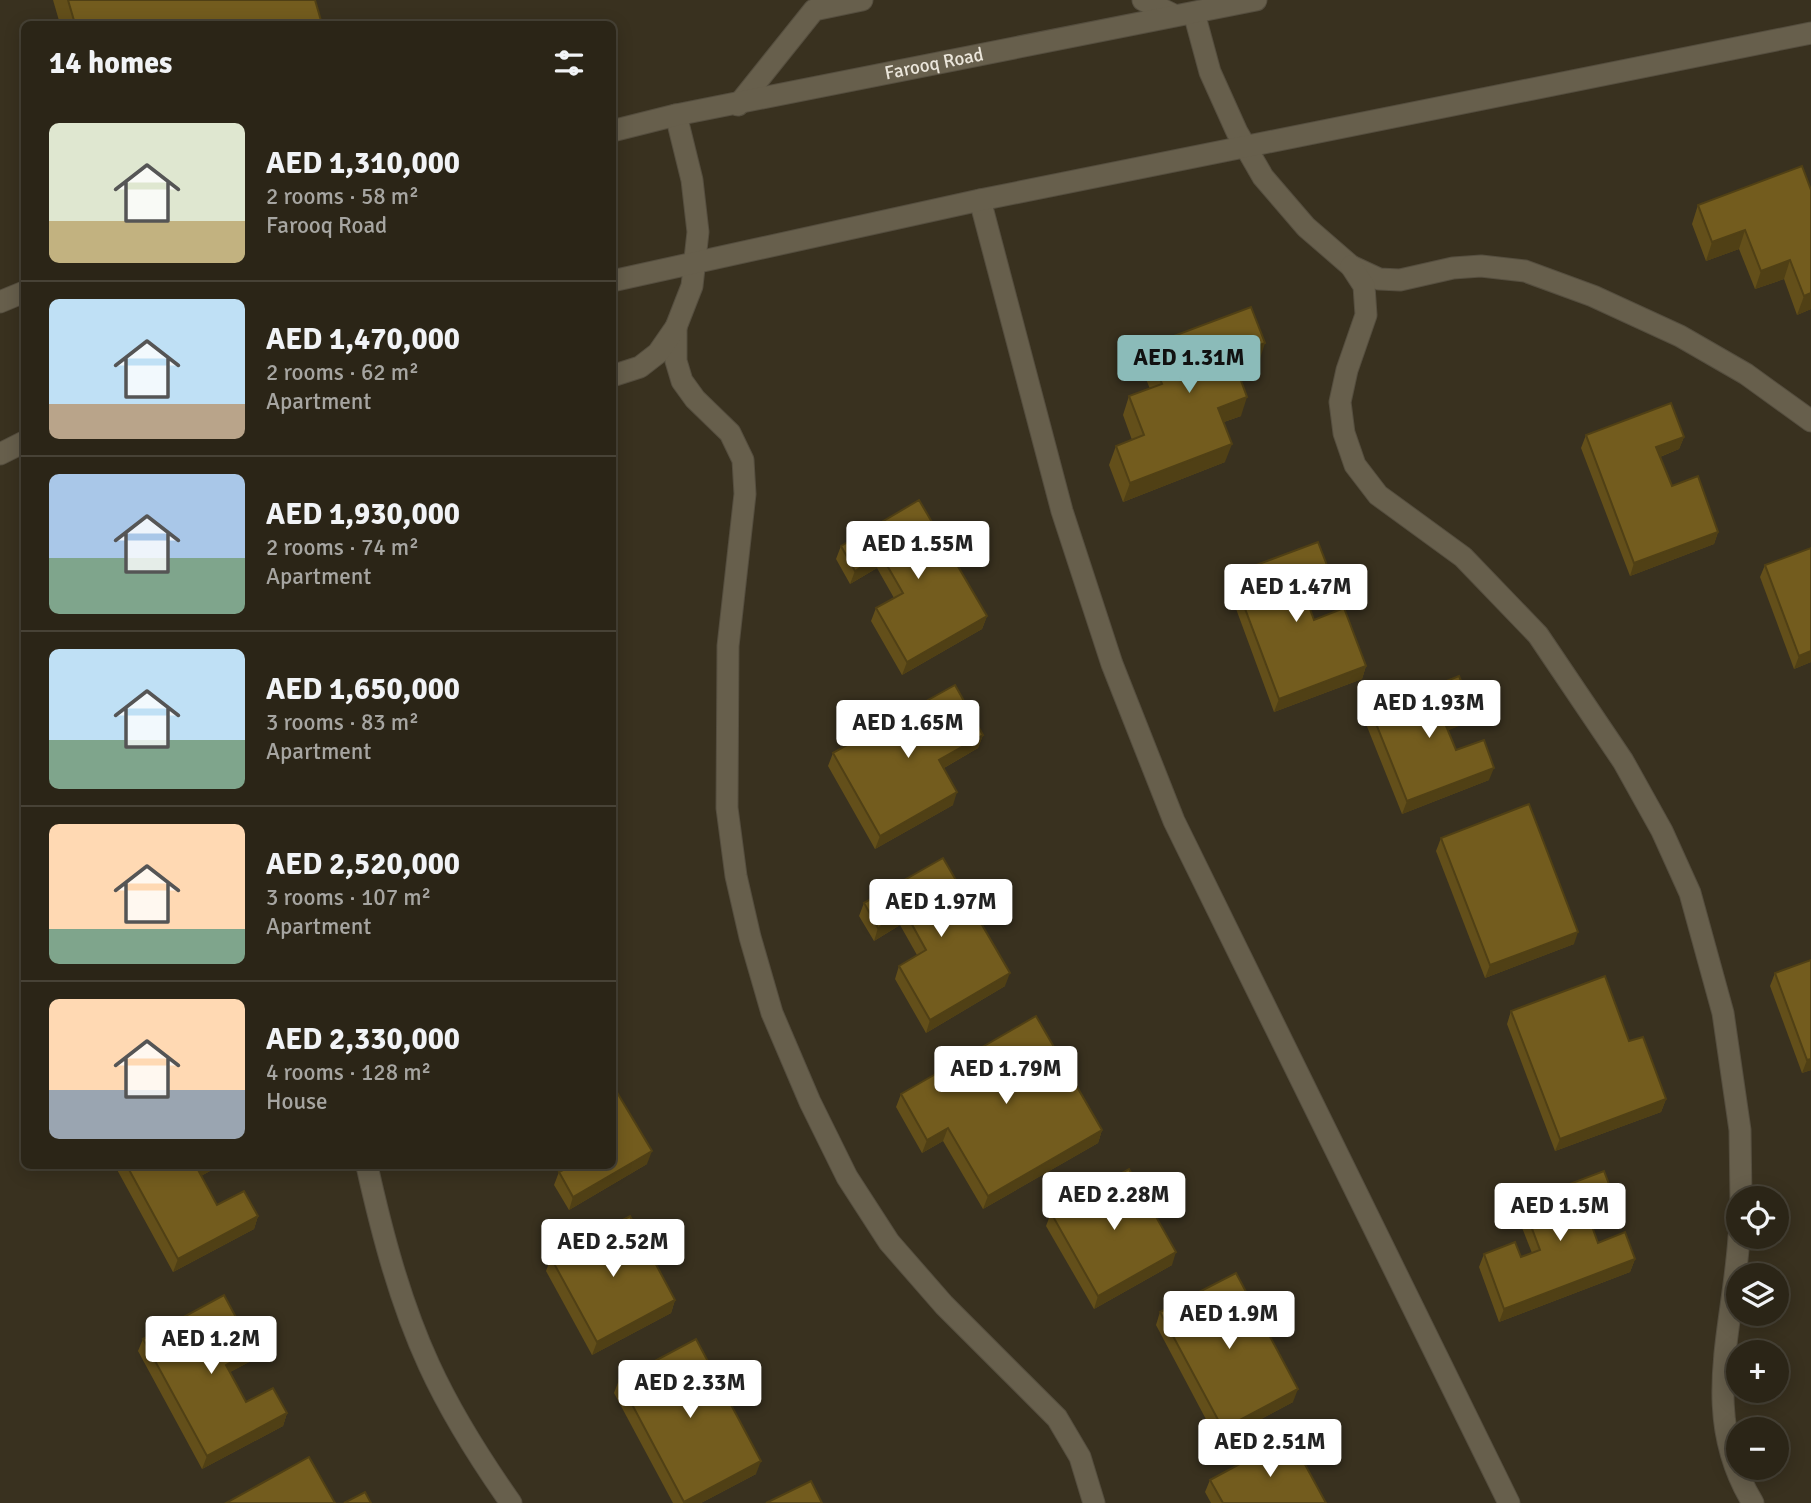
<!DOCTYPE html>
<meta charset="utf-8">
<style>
:root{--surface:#2b2517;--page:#332d20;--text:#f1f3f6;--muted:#a6a5a1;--line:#474236;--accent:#8bbbb9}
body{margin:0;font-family:Signika,sans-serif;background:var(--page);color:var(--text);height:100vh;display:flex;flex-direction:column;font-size:26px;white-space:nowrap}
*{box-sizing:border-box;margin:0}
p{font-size:23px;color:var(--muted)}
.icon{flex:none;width:38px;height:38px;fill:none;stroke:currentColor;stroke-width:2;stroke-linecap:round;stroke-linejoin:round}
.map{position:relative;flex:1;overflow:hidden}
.side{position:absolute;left:21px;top:21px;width:595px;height:1148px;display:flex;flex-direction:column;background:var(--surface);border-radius:10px;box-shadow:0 4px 18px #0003,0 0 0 2px var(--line)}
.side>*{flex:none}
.buttons{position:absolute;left:1726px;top:1186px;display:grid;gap:14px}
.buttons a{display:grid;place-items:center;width:63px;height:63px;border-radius:50%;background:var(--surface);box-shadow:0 4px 18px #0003,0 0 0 2px var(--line);font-size:35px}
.price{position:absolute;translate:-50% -60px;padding:0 16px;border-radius:7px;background:#fff;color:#222;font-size:23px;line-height:46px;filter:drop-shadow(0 2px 4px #0008)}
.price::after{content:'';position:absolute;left:50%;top:42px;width:21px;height:16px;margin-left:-10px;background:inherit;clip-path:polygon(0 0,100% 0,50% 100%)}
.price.selected{background:var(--accent);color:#111}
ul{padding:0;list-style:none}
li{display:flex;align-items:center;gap:21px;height:175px;padding:0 28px}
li+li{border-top:2px solid var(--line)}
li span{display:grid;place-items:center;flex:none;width:196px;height:140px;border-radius:10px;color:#555}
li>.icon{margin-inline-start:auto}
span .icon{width:84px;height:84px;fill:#fffc;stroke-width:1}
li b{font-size:30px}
h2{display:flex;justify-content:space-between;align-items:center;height:84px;padding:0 28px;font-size:30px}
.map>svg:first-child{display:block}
</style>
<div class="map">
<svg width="1811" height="1503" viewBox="0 0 1811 1503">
<rect width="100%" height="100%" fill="#39311f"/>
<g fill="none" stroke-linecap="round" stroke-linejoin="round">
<g stroke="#554e3f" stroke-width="23">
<g id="lane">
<path d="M 1143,0 L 1174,15"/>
<path d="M 1194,13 L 1210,72 L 1237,132 L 1263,177 L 1306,227 L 1351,266 L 1379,279 L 1400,280 L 1453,268 L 1481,266 L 1525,271 L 1593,296 L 1680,336 L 1746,374 L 1811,421"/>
<path d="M 738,105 L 814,10 L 862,0"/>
<path d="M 1351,266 L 1364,286 L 1366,315 L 1347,370 L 1340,402 L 1344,433 L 1355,465 L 1378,495 L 1463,557 L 1538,635 L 1623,761 L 1662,831 L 1690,893 L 1723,1013 L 1740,1130 L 1741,1199"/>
<path d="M 676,327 L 676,361 L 682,381 L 695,399 L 730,433 L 743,460 L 745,494 L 728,646 L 727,808 L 736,876 L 750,937 L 772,1013 L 810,1102 L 847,1177 L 889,1242 L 944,1305 L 1057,1418 L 1080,1457 L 1094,1503"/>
<path d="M 612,376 L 640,367 L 658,353 L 676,327 L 692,286 L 698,232 L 692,180 L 676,115"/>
<path d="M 367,1166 C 382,1233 400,1302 429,1365 C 451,1413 480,1459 511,1503"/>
<path d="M 1739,1237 C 1733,1331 1699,1415 1753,1503"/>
</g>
</g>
<g stroke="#554e3f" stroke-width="23">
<g id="street">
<path d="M 980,200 L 1062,511 L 1112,664 L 1174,821 L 1509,1503"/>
<path d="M 612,281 L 980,200 L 1811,33"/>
<path d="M 0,454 L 24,442"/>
</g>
</g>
<g stroke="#554e3f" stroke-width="23">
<g id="secondary">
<path id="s1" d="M 612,131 L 676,115 L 1256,0"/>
<path d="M 0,302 L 24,292"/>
</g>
</g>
<use href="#lane" stroke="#675f4c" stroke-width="21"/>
<use href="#street" stroke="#675f4c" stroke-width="21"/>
<use href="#secondary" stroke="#675f4c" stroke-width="21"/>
</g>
<g fill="#634f1a">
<path d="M 53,0 L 315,0 L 322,24 L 60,24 Z"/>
<path d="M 1802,166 L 1811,309 L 1797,315 L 1784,279 L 1755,289 L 1739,249 L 1706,261 L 1692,224 L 1698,205 Z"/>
<path d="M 1147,346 L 1259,362 L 1237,370 L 1241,416 L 1224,422 L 1225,462 L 1123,502 L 1109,465 L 1116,446 L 1132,440 L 1123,415 L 1129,396 L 1150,389 L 1140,364 Z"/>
<path d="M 1586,435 L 1684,437 L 1679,449 L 1660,457 L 1672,486 L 1718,532 L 1714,544 L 1630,576 L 1581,448 Z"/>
<path d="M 919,500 L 987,616 L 982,629 L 902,675 L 871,621 L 876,608 L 894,598 L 877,568 L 850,584 L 836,559 L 841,546 Z"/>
<path d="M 1811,548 L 1811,662 L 1794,669 L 1760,577 L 1765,565 Z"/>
<path d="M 1328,568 L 1323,581 L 1303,589 L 1314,620 L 1366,666 L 1362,679 L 1274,712 L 1228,587 L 1232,574 Z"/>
<path d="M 1371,711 L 1468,722 L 1448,730 L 1456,750 L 1489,780 L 1402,814 L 1366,724 Z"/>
<path d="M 983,735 L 978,748 L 944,768 L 953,805 L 875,849 L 828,766 L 833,753 Z"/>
<path d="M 1441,838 L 1574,944 L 1485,978 L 1436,851 Z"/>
<path d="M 943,858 L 1005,986 L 926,1033 L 895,979 L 899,966 L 917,955 L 900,925 L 874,941 L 859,916 L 864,903 Z"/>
<path d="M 1775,973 L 1811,1070 L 1802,1073 L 1770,986 Z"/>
<path d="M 1511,1011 L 1629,1041 L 1666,1099 L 1661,1112 L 1555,1151 L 1507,1024 Z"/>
<path d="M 901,1094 L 1102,1130 L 1098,1143 L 983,1209 L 943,1141 L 922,1153 L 896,1107 Z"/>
<path d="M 647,1164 L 569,1210 L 554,1185 L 559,1172 Z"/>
<path d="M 115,1166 L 219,1166 L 201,1176 L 217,1205 L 258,1216 L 254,1229 L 173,1272 Z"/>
<path d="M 1522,1202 L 1613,1220 L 1593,1228 L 1598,1243 L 1635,1259 L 1630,1272 L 1499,1322 L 1479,1267 L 1484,1254 L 1521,1257 L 1532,1253 L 1517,1215 Z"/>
<path d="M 1051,1213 L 1172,1265 L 1094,1309 L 1046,1226 Z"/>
<path d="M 551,1258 L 675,1300 L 671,1313 L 592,1355 L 546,1271 Z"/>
<path d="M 1160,1312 L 1293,1402 L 1218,1442 L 1156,1325 Z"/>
<path d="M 143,1339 L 253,1349 L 249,1362 L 230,1372 L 246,1402 L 287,1413 L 283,1426 L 202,1469 L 138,1351 Z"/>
<path d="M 619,1380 L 756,1474 L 701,1503 L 673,1503 L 614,1393 Z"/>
<path d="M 1210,1480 L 1326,1503 L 1211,1503 L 1205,1492 Z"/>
</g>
<g fill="#504015">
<path d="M 1745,230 L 1739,249 L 1706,261 L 1712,242 Z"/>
<path d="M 1790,260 L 1784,279 L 1755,289 L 1761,271 Z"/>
<path d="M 1811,293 L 1811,309 L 1797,315 L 1804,296 Z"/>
<path d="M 1265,343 L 1259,362 L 1225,374 L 1232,356 Z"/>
<path d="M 1247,397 L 1241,416 L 1212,426 L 1218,408 Z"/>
<path d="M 1684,437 L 1679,449 L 1652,460 L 1656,447 Z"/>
<path d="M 1232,444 L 1225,462 L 1123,502 L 1130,483 Z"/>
<path d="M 1718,532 L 1714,544 L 1630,576 L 1634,563 Z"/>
<path d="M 881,555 L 877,568 L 850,584 L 855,571 Z"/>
<path d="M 1328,568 L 1323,581 L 1295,592 L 1299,579 Z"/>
<path d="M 987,616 L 982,629 L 902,675 L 907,662 Z"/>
<path d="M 1811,651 L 1811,662 L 1794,669 L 1799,656 Z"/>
<path d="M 1366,666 L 1362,679 L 1274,712 L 1279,699 Z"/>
<path d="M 1473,709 L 1468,722 L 1440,734 L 1444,721 Z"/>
<path d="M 983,735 L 978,748 L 935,773 L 939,760 Z"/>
<path d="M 1494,768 L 1489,780 L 1402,814 L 1407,801 Z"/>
<path d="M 957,792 L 953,805 L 875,849 L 880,836 Z"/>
<path d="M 905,912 L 900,925 L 874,941 L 878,928 Z"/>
<path d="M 1578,932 L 1574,944 L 1485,978 L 1490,965 Z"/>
<path d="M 1010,973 L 1005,986 L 926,1033 L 930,1020 Z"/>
<path d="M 1811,1059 L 1811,1070 L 1802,1073 L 1807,1060 Z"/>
<path d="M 1666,1099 L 1661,1112 L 1555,1151 L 1560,1139 Z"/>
<path d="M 948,1128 L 943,1141 L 922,1153 L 927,1140 Z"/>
<path d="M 1102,1130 L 1098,1143 L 983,1209 L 988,1196 Z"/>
<path d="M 652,1151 L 647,1164 L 569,1210 L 573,1197 Z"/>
<path d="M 201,1166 L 219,1166 L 192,1181 L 197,1168 Z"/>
<path d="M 1618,1208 L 1613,1220 L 1585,1231 L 1589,1218 Z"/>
<path d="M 258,1216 L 254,1229 L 173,1272 L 178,1259 Z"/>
<path d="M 1176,1252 L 1172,1265 L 1094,1309 L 1098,1296 Z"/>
<path d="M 1635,1259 L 1630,1272 L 1499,1322 L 1504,1309 Z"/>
<path d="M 675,1300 L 671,1313 L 592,1355 L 597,1342 Z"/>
<path d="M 253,1349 L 249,1362 L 221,1377 L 226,1365 Z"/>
<path d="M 1298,1389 L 1293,1402 L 1218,1442 L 1223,1429 Z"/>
<path d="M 287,1413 L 283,1426 L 202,1469 L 207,1456 Z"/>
<path d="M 761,1461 L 756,1474 L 701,1503 L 683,1503 Z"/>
</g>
<g fill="#735c1e" stroke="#504015" stroke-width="2">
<path d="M 68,0 L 315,0 L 322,24 L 75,24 Z"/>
<path d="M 1802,166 L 1811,190 L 1811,293 L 1804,296 L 1790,260 L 1761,271 L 1745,230 L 1712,242 L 1698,205 Z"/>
<path d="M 1251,307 L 1265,343 L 1232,356 L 1247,397 L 1218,408 L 1232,444 L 1130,483 L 1116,446 L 1144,435 L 1129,396 L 1162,384 L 1147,346 Z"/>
<path d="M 1671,403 L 1684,437 L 1656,447 L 1672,486 L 1698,476 L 1718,532 L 1634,563 L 1586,435 Z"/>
<path d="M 919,500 L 987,616 L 907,662 L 876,608 L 903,593 L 881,555 L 855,571 L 841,546 Z"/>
<path d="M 1318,542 L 1328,568 L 1299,579 L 1314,620 L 1344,608 L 1366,666 L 1279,699 L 1232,574 Z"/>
<path d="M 1811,548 L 1811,651 L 1799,656 L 1765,565 Z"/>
<path d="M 1459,676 L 1473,709 L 1444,721 L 1456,750 L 1484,740 L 1494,768 L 1407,801 L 1371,711 Z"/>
<path d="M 955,685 L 983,735 L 939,760 L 957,792 L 880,836 L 833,753 Z"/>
<path d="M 1529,804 L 1578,932 L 1490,965 L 1441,838 Z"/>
<path d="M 943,858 L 1010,973 L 930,1020 L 899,966 L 926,950 L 905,912 L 878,928 L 864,903 Z"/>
<path d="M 1811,960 L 1811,1059 L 1807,1060 L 1775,973 Z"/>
<path d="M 1605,976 L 1629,1041 L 1643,1037 L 1666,1099 L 1560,1139 L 1511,1011 Z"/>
<path d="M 1036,1016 L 1102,1130 L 988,1196 L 948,1128 L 927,1140 L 901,1094 Z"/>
<path d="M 612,1084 L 652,1151 L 573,1197 L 559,1172 L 571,1166 L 612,1166 Z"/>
<path d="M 127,1166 L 201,1166 L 197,1168 L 217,1205 L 244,1191 L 258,1216 L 178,1259 Z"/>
<path d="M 1129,1169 L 1176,1252 L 1098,1296 L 1051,1213 Z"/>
<path d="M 1604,1171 L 1618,1208 L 1589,1218 L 1598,1243 L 1625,1232 L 1635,1259 L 1504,1309 L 1484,1254 L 1515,1242 L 1521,1257 L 1540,1250 L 1522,1202 Z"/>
<path d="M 630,1216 L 675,1300 L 597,1342 L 551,1258 Z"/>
<path d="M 1236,1273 L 1298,1389 L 1223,1429 L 1160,1312 Z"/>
<path d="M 224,1295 L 253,1349 L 226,1365 L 246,1402 L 273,1388 L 287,1413 L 207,1456 L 143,1339 Z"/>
<path d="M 696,1339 L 761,1461 L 684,1502 L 619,1380 Z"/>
<path d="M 1290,1437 L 1326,1503 L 1223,1503 L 1210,1480 Z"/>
<path d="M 309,1457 L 335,1503 L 226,1503 Z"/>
<path d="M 811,1481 L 822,1503 L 766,1503 Z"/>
<path d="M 365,1492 L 371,1503 L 344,1503 Z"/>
</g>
<g text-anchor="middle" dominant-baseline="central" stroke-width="5" stroke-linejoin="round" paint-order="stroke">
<g font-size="19" fill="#ebe6db" stroke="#2e2716">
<text stroke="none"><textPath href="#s1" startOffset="329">Farooq Road</textPath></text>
</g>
</g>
</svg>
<div class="buttons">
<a><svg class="icon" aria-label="locate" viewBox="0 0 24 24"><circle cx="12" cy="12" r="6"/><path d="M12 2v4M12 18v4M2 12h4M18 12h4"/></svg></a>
<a><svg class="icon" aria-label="layers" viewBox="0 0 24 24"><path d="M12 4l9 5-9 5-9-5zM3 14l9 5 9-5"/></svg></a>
<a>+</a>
<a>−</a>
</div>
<b class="price selected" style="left:1189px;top:395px">AED 1.31M</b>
<b class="price" style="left:918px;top:581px">AED 1.55M</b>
<b class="price" style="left:1296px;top:624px">AED 1.47M</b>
<b class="price" style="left:1429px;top:740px">AED 1.93M</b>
<b class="price" style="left:908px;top:760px">AED 1.65M</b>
<b class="price" style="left:941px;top:939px">AED 1.97M</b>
<b class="price" style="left:1006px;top:1106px">AED 1.79M</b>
<b class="price" style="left:1114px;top:1232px">AED 2.28M</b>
<b class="price" style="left:1560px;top:1243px">AED 1.5M</b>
<b class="price" style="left:613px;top:1279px">AED 2.52M</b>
<b class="price" style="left:1229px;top:1351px">AED 1.9M</b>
<b class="price" style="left:211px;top:1376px">AED 1.2M</b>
<b class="price" style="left:690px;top:1420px">AED 2.33M</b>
<b class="price" style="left:1270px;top:1479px">AED 2.51M</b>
<section class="side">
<h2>14 homes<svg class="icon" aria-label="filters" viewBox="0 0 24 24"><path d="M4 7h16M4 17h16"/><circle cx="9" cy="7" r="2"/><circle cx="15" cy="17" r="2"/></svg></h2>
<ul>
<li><span style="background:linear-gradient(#dfe7d0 70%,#c2b280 0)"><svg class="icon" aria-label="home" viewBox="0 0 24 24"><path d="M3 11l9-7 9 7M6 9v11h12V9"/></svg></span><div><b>AED 1,310,000</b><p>2 rooms · 58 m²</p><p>Farooq Road</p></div></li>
<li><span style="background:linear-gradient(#bfe0f5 75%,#b9a48a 0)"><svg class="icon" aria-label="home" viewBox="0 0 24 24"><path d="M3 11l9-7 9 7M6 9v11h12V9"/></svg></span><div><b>AED 1,470,000</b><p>2 rooms · 62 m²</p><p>Apartment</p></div></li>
<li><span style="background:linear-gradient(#a9c7e8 60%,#7fa58c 0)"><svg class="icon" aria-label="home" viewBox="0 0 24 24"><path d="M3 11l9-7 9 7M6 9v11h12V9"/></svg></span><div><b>AED 1,930,000</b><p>2 rooms · 74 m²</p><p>Apartment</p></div></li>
<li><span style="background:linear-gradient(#bfe0f5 65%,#7fa58c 0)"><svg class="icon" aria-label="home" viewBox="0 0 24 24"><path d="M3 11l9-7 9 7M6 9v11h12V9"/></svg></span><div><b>AED 1,650,000</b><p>3 rooms · 83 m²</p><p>Apartment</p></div></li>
<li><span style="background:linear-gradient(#ffd9b3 75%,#7fa58c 0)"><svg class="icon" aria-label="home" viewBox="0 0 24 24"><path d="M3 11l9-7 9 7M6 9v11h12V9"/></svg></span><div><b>AED 2,520,000</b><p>3 rooms · 107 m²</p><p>Apartment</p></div></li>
<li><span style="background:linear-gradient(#ffd9b3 65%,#9aa5b1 0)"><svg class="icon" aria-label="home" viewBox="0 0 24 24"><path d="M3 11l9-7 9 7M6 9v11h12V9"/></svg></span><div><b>AED 2,330,000</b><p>4 rooms · 128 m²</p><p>House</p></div></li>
</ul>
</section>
</div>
